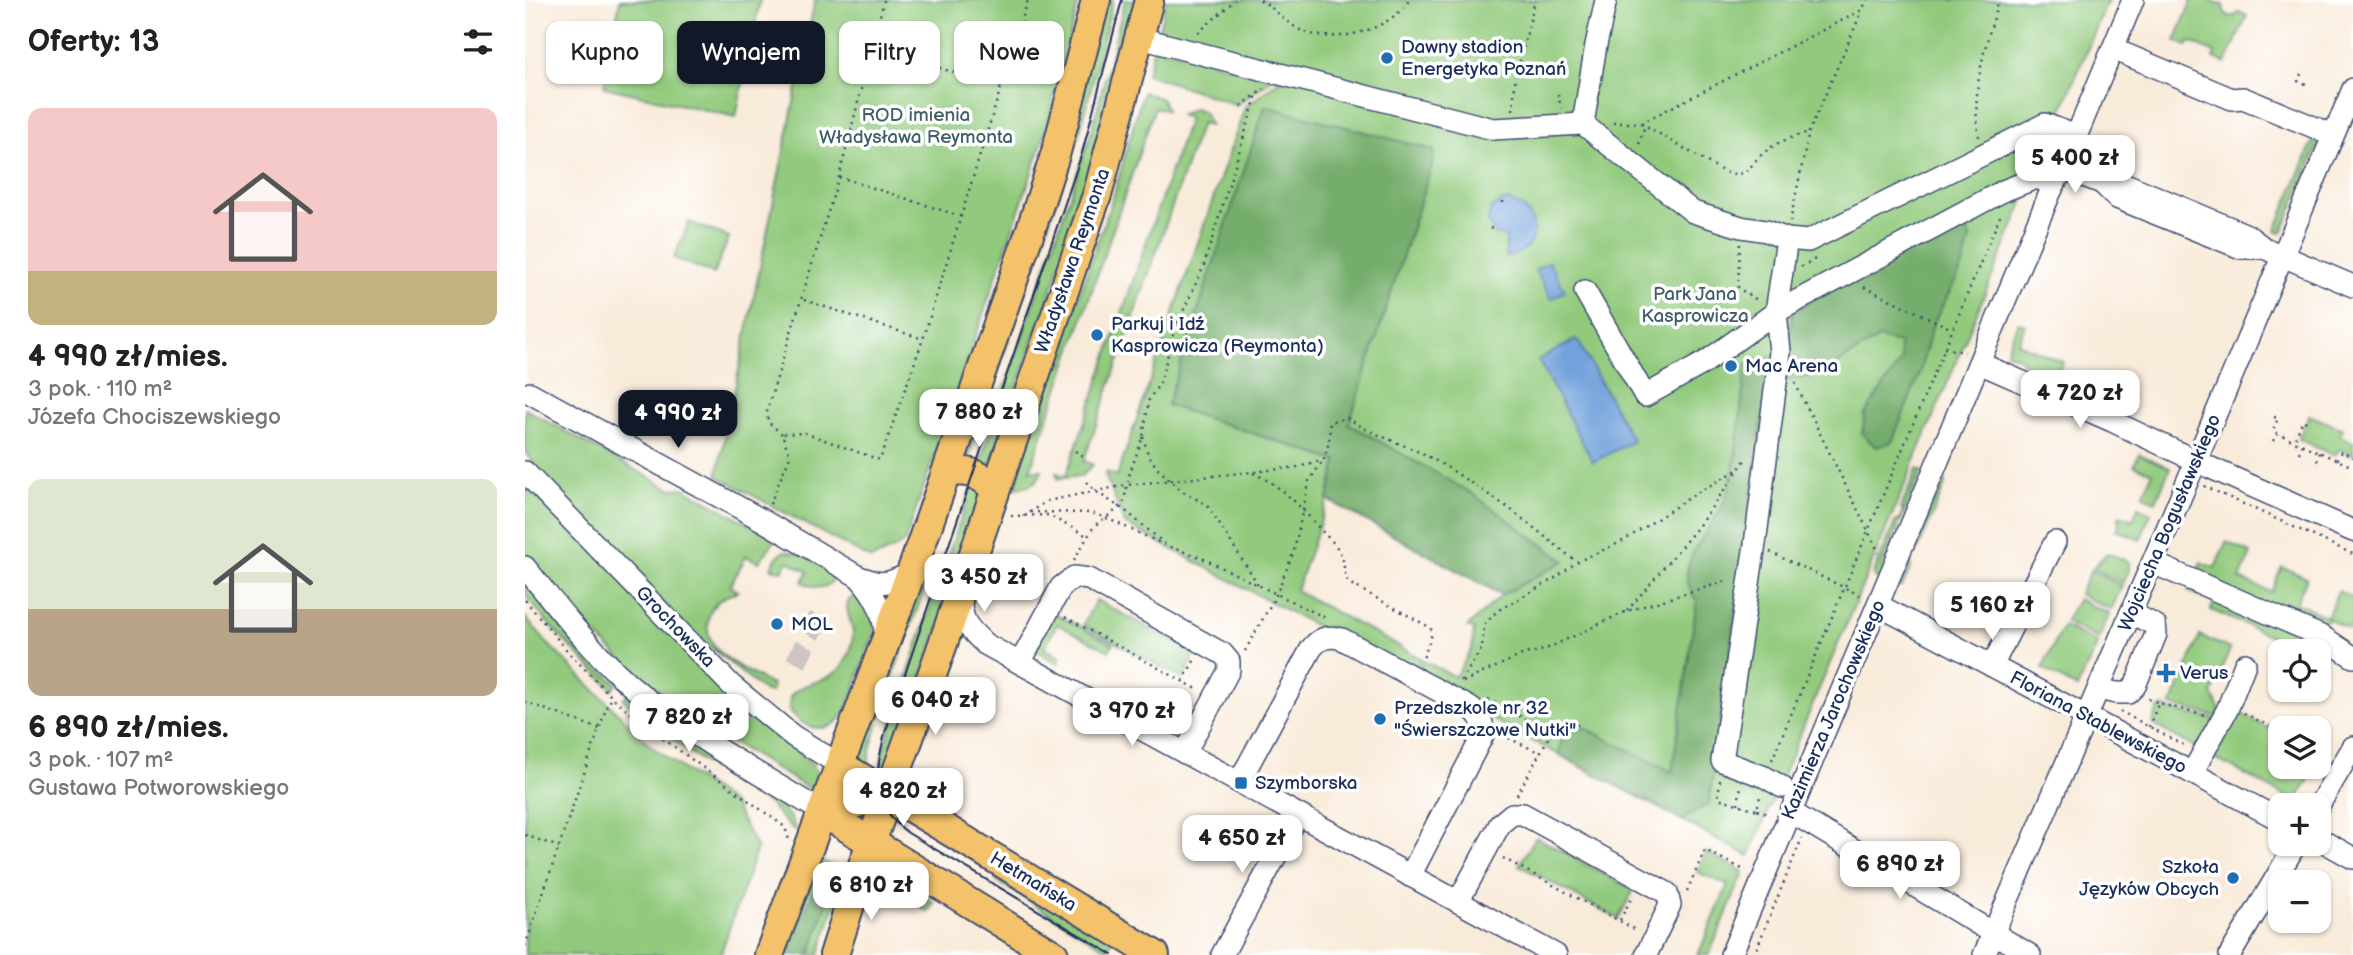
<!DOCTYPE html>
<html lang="pl">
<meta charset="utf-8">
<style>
:root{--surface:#fff;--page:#f2f2f2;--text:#222;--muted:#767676;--accent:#111827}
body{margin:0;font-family:"Balsamiq Sans",sans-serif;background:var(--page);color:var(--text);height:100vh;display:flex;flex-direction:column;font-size:26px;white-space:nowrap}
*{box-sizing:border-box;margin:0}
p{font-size:23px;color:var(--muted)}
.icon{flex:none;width:38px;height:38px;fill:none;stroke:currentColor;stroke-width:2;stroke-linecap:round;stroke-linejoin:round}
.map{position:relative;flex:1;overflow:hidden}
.sheet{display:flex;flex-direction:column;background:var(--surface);width:525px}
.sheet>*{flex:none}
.banner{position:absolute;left:21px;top:21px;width:665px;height:63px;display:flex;gap:14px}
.tools{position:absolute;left:1743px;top:639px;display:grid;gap:14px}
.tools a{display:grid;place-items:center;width:63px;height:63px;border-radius:14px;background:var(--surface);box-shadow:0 2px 5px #0004;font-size:35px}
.price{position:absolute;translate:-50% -60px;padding:0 16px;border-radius:14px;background:#fff;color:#222;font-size:23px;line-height:46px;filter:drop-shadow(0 2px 4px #0008)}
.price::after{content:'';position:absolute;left:50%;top:42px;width:21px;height:16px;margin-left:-10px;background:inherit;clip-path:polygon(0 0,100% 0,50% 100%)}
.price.active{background:var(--accent);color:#fff}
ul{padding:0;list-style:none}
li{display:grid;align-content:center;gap:14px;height:371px;padding:0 28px}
li span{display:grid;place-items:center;height:217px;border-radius:14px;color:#555}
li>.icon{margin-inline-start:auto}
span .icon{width:126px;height:126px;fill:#fffc;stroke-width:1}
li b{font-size:30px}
h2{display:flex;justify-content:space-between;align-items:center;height:84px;padding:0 28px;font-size:30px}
.chip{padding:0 24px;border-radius:14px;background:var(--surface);box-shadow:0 2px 5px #0004;font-size:24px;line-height:63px}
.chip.active{background:var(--accent);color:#fff}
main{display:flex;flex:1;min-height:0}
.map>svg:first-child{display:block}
</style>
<main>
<section class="sheet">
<h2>Oferty: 13<svg class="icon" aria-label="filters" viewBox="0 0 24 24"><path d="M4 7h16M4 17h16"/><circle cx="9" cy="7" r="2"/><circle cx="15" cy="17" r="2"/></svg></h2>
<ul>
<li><span style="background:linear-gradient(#f6c9c9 75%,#c2b280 0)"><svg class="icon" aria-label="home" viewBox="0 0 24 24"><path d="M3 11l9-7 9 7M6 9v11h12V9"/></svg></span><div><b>4 990 zł/mies.</b><p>3 pok. · 110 m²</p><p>Józefa Chociszewskiego</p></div></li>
<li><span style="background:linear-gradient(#dfe7d0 60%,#b9a48a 0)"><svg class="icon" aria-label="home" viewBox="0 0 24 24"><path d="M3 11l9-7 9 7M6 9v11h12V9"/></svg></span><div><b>6 890 zł/mies.</b><p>3 pok. · 107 m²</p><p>Gustawa Potworowskiego</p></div></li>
</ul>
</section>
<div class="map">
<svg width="1828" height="955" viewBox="0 0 1828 955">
<rect width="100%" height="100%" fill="#fff"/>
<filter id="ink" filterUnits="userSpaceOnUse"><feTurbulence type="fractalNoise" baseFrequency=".0143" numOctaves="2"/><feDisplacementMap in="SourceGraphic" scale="14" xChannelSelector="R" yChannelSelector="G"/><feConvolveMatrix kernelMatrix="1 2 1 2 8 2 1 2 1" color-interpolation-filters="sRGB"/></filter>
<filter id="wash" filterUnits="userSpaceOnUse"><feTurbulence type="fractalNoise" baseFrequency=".00686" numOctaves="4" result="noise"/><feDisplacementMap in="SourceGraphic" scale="28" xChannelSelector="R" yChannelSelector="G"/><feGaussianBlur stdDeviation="1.57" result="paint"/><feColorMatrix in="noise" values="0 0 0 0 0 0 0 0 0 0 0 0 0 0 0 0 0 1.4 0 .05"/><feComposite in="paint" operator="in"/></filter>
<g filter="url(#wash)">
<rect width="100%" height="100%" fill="#f9ebda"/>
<g fill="#92ca7d" stroke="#567c6e" stroke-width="2">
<path d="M 95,0 L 235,0 L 211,117 L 79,87 Z"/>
<path d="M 290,0 L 554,0 L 516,146 L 380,541 L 369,549 L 346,559 L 192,476 Z"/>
<path d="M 580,0 L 588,0 L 556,128 L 443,459 L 440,454 Z"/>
<path d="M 600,0 L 615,0 L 581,135 L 464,467 L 453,468 L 567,130 Z"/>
<path d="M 641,0 L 1583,0 L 1224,856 L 957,714 L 892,674 L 899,661 L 930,677 L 947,649 L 949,629 L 942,627 L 977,595 L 1039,561 L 946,493 L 824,424 L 642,405 L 812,461 L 803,500 L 771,591 L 897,659 L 889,673 L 806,634 L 600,524 L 580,475 L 581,472 L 592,476 L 720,107 L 756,79 L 632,38 Z"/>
<path d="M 1667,0 L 1685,0 L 1698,5 L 1699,12 L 1703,16 L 1710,16 L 1714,12 L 1722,16 L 1701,63 L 1689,58 L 1690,53 L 1665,42 L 1662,46 L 1650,41 Z"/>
<path d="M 629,47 L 748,78 L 712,105 L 622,74 Z"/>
<path d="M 618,92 L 637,99 L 641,110 L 630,107 L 505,470 L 517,470 C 513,484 504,486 491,488 L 495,466 L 589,194 Z"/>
<path d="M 669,108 L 679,112 L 685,125 L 676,123 L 560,457 L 559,461 L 568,465 L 556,476 L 533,479 L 531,473 L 541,476 L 664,118 L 655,115 Z"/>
<path d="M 1791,134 L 1794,140 L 1793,146 L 1757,233 L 1751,230 Z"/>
<path d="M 164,222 L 204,237 L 189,274 L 149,258 Z"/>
<path d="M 1493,322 L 1500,325 L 1493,343 L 1538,362 L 1531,378 L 1496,362 L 1497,359 L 1481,352 Z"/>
<path d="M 0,409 L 145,489 L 158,488 L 248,537 L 248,543 L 234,562 L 221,556 L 205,586 L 213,591 L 212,592 C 199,596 188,602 184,616 C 173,652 223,671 247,685 L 246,692 L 240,692 L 159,625 L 28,489 L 0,452 Z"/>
<path d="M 1784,415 L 1818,429 L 1815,436 L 1828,442 L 1828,455 L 1814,449 L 1810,456 L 1773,439 Z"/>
<path d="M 1614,454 L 1645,468 L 1631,501 L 1618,496 L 1627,473 L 1609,465 Z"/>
<path d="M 1392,469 L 1397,471 L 1357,565 L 1360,572 L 1356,581 L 1350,578 L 1348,575 L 1370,522 L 1375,520 L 1378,512 L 1376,508 Z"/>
<path d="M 1416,481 L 1421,482 L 1391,554 L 1387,554 L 1384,562 L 1386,566 L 1377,587 L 1368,586 L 1371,577 L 1377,575 Z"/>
<path d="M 0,484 L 258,738 L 285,762 L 297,778 L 291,789 L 283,788 L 185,729 L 155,708 L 115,677 L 51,616 L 0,552 Z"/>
<path d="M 448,484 L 452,487 L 457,497 L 433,571 L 419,567 Z"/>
<path d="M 1613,507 L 1626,513 L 1615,540 L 1591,530 L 1595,523 L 1593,521 L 1595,515 L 1608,520 Z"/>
<path d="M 1701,542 L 1726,553 L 1715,579 L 1746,592 L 1757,567 L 1782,578 L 1771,603 L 1802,617 L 1813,591 L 1828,598 L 1828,622 L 1824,630 L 1802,618 L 1796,631 L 1670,577 L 1676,562 L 1690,568 Z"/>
<path d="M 259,551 L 276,554 L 309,573 L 308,581 C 297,591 290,588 277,582 L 283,572 L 263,561 L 257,571 L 246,568 L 252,557 Z"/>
<path d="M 1582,553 L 1604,562 L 1604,570 L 1598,583 L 1568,568 Z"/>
<path d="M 1566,570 L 1597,586 L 1586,610 L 1554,594 Z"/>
<path d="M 397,571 L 405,574 L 375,656 L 346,746 L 342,772 L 331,763 Z"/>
<path d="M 415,577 L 430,582 L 378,729 L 354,777 L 358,750 Z"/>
<path d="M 0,583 C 28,619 57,654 92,684 L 87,689 L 28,629 L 0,595 Z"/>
<path d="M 1667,584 L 1768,627 L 1760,642 L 1686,610 L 1689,602 L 1663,591 Z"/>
<path d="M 332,595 L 342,598 L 350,629 L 323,707 C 310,734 282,735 265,710 C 257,680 302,688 318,665 C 325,655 328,645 328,633 C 327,619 313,602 332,595 Z"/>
<path d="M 1553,599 L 1584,614 L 1574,639 L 1540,622 Z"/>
<path d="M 571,600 L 671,653 L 658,679 L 558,625 Z"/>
<path d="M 527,612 L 588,644 L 584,651 L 532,624 L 519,648 L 536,657 L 533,663 L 510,650 Z"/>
<path d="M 0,617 L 21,642 L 127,747 L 208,804 L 232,848 L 195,955 L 0,955 Z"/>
<path d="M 1538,626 L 1573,643 L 1552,688 L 1517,668 Z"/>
<path d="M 1675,636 L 1705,649 L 1687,694 L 1695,710 L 1694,717 L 1646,705 Z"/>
<path d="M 102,694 C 122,710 141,727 162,742 C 193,765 259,793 271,830 C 260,827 251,808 240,801 C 222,788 203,778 184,766 C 154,745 126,723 98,699 Z"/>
<path d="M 1639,706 L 1645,710 L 1693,720 L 1675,750 L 1627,724 L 1633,709 Z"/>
<path d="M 1712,711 L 1755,735 L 1755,766 L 1791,767 L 1771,802 L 1686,756 Z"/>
<path d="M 1011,837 L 1109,890 L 1093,919 L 994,865 Z"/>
<path d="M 1181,852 L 1219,872 L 1184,955 L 1173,955 L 1203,885 L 1172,872 Z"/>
<path d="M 290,856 L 320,874 L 294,955 L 254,955 Z"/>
<path d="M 475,872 L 588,939 L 582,949 L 471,881 Z"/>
<path d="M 372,880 L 409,902 L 403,912 L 360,887 Z"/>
</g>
<g fill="#75ae6c" stroke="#486e65" stroke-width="2">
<path d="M 740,106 L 909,150 L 908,162 L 824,424 L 946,493 L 1040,561 L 977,595 L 803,500 L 812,461 L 642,405 Z"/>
<path d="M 1441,219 L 1445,239 L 1438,266 L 1408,324 L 1393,378 L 1367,442 L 1351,447 L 1337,434 L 1340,414 L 1376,360 L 1374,343 L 1354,338 L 1294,375 L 1259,381 L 1268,310 Z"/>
<path d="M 1246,357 L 1184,803 L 1157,820 L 1034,755 C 1035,736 1041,733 1058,727 L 1147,772 L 1172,600 C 1165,593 1161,581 1162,571 C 1168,541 1193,523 1202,494 C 1214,453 1215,407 1221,365 L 1232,359 Z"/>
<path d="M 297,878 L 306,881 L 307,888 L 285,955 L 263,955 L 293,880 Z"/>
</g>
<g fill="#72a2dc" stroke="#46689d" stroke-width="2">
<path d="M 978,201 L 984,201 L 994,206 L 996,205 C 1018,225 1010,252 981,257 L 981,237 L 970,234 L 963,222 L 966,208 Z"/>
<path d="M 1024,262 L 1040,291 L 1026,299 L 1010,270 Z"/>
<path d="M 1052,339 L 1108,441 L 1068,462 L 1013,360 Z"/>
</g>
</g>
<g filter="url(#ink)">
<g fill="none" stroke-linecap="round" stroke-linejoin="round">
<path stroke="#cdc5c1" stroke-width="21" stroke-dasharray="21 10" stroke-linecap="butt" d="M 271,663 L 296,613"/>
<g stroke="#3c4b71" stroke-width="24">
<g id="minor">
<path d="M 615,38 L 968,129 L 1058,124 L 1168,212 L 1216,227 L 1241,231 L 1262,239 L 1283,241 L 1520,124 L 1551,136"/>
<path d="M 1588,49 L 1707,99 L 1718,98 L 1808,135"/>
<path d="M 1058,124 L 1071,45 L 1081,0"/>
<path d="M 1538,168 L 1577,183 L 1598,183 L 1722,235 L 1739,248 L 1828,286"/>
<path d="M 1577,183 L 1592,198 L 1716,248 L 1739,248"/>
<path d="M 1060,291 L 1120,396 L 1179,363 L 1251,312 L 1478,191 L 1511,178 L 1529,184"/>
<path d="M 1454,363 L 1587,421 L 1686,468 L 1828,531"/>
<path d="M 5,393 L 237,520 L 334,577 L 353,583 L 364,582 L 380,576 L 388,568"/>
<path d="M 0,472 L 206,685 L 268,736 L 315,765"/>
<path d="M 1628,563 L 1798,637 L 1828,657"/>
<path d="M 0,567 C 32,607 65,649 104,684 C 161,734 232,772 297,812"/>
<path d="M 334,577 C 350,595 360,613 360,637"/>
<path d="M 435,596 C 437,623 442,627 460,644 L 1031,955"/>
<path d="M 1353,605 L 1755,820"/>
<path d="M 495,663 L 536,587 L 549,577 L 564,579 L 698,654 L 704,661 L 704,670 L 660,753"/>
<path d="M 1467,666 L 1530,542"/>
<path d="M 1574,689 L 1591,693 L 1603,693 L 1610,686 L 1631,634 L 1630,625 L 1606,613"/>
<path d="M 1667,773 L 1702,710 L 1720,664"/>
<path d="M 714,782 L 786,649 C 794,638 804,635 817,639 L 944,707 C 955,714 959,722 958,735 L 885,876"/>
<path d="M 1257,787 L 1240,777 L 1197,761 L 1230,544 L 1255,352 L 1251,312 L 1262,239"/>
<path d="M 1794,805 L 1828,747"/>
<path d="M 1266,812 L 1505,955"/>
<path d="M 1794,839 L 1828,858"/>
<path d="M 933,902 L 975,824 L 987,814 L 998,814 L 1142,893 L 1145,905 L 1121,955"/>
<path d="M 697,955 L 773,815"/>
<path d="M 1206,955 L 1525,193 L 1538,168 L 1608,0"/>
<path d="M 1459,955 L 1671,461 L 1828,89"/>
<path d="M 1705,955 L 1771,844"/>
</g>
</g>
<g stroke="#3c4b71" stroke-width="32">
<g id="major">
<path d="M 421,473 C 445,469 452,473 470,488"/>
<path d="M 315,765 L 630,955"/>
<path d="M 297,812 L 529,955"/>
<path d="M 297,812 L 364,795"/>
<path d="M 244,955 L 390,562 L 506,229 L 531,152 L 571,0"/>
<path d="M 309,955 L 335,873 L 412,661 L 573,192 L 624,0"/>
</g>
</g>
<g stroke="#3c4b71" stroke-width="2.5" stroke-dasharray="2 5" stroke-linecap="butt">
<path d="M 735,0 C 752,9 761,25 780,32 C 812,44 866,30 884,0"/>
<path d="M 673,33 L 710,0"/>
<path d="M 347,48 L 478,87"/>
<path d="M 1776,74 L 1773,81 L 1781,84"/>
<path d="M 1033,94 L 1036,108"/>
<path d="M 716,106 L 739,89"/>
<path d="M 988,110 L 990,82 L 1010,0"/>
<path d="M 1088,123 L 1116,123 L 1337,10 L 1342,0"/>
<path d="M 1116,123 L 1199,172 C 1225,180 1224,163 1241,151 C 1253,141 1269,137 1284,132"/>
<path d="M 1454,137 C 1445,91 1461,44 1474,0"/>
<path d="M 1114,144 L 1120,125"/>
<path d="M 314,177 L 438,217"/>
<path d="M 978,201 L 978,204"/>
<path d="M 1265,222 L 1284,132 L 1337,11"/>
<path d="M 965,229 L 968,227"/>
<path d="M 1215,244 L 1213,288 L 1235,302"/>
<path d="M 1276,267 L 1292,258"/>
<path d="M 1339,287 L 1427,329"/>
<path d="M 279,300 L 398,339"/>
<path d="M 1419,348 L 1440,352"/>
<path d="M 1270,383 L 1354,553"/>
<path d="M 1749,417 L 1753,418 L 1748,431 L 1754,434"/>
<path d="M 1781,422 L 1778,420 L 1769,441 L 1828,467"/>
<path d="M 257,434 L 243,422 L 242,410 L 314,177 L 359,0"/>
<path d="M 618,437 L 623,454 L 632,468 L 657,491 L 682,505 L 734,586"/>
<path d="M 1748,441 L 1751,435 L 1754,434 L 1769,441"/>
<path d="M 550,451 L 560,457"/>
<path d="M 1774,453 L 1777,444"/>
<path d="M 1812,460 L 1816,452 L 1828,457"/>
<path d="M 1792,461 L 1795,452"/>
<path d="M 728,473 C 756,485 776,507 796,530 C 802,537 810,543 814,551 C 821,561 817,573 824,583 L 906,628 L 906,637 L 897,661"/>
<path d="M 562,482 L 570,491 L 602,512 L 639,543"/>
<path d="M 1679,486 L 1828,554"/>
<path d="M 245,504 L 265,456 L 257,434 L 280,433 L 355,460 L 398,339 L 503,0"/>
<path d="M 505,512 L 567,513 L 581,518 L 642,546 L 675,557 L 801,618"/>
<path d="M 486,516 L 523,515 L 562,536"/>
<path d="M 498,516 L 522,501 L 601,485 L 774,467 L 799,459 L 804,442 L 805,422 L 822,418 L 842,430 L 899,454 L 925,469 L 985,509 L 1052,562"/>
<path d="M 1245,552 L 1337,596"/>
<path d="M 549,560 L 569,526 L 590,511 L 599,501 L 605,472 L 618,437 L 624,399 L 635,383 L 650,329 L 678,268 L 732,94"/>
<path d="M 0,600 L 46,655 L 88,698 L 122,727 L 260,827 L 264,840"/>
<path d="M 1102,611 L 1172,528 L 1221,459"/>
<path d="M 540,617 L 672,689"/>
<path d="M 720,651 L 751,595 L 769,551 L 784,481 L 799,459"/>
<path d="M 658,681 L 670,659"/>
<path d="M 936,681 L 957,648 L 959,625 L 972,611 L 1032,577 L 1052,562 L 1100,540 L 1170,494 L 1214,469"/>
<path d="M 938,682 L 999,654 L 1019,650 L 1102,611 L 1205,580"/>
<path d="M 963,699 L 1026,733 L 1058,723"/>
<path d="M 1623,699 L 1644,706 L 1680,715"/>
<path d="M 0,702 L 75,729"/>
<path d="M 1595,711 L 1660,746"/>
<path d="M 1719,713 L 1755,732"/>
<path d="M 1624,727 L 1633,704"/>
<path d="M 977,735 L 1015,753"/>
<path d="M 1247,760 L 1476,214"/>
<path d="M 1195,780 L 1193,798 L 1232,810 L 1235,796"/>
<path d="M 992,795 L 1026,733"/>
<path d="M 1213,804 L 1216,786"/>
<path d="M 1232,810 L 1245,815"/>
<path d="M 0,835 L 34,847"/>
<path d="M 978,858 L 1113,931"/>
<path d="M 1162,891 L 1180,850 L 1221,871"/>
<path d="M 1095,920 L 1108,895"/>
<path d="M 0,946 L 83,703 L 87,699"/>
<path d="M 1229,955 L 1277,838"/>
</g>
<use href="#minor" stroke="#fff" stroke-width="21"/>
<use href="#major" stroke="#f3c26a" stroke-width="28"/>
<path stroke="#1b2f5e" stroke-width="2" d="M 588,955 L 383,833 C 345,804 350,774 360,733 L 557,153 L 597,0"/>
</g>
</g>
<g fill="#1f6fb2" stroke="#fff" stroke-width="2.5">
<circle cx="862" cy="58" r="7"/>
<circle cx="572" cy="335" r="7"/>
<circle cx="1206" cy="366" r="7"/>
<circle cx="252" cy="624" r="7"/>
<path d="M1637.5 662.5h7v7h7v7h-7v7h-7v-7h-7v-7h7z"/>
<circle cx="855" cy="719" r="7"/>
<rect x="709" y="776" width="14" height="14" rx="3.5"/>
<circle cx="1708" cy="878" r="7"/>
</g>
<g text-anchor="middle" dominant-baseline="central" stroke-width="7" stroke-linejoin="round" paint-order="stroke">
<g font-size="19" fill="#1b2f5e" stroke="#fff" text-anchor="start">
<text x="876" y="47">Dawny stadion<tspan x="876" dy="22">Energetyka Poznań</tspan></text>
<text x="586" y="324">Parkuj i Idź<tspan x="586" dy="22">Kasprowicza (Reymonta)</tspan></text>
<text x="1220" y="366">Mac Arena</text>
<text x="266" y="624">MOL</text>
<text x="1655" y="673">Verus</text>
<text x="869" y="708">Przedszkole nr 32<tspan x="869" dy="22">"Świerszczowe Nutki"</tspan></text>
<text x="730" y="783">Szymborska</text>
<text x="1694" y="867" text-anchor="end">Szkoła<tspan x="1694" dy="22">Języków Obcych</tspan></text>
</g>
<g font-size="19" fill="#3f5e67" stroke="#fff">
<text x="391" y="115">ROD imienia<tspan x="391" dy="22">Władysława Reymonta</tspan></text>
<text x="1170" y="294">Park Jana<tspan x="1170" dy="22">Kasprowicza</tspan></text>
</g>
<g font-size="19" fill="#1b2f5e" stroke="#fff">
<text transform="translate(548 261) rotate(-71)">Władysława Reymonta</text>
<text transform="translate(1645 523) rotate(-67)">Wojciecha Bogusławskiego</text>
<text transform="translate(150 627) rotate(46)">Grochowska</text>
<text transform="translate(1309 710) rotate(-67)">Kazimierza Jarochowskiego</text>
<text transform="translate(1573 723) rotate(28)">Floriana Stablewskiego</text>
<text transform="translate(508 882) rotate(31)">Hetmańska</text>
</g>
</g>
</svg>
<div class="tools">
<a><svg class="icon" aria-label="locate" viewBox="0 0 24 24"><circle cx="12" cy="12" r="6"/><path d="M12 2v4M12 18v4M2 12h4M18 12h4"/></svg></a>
<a><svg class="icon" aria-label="layers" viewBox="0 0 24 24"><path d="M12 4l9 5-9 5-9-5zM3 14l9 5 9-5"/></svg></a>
<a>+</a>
<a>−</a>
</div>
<b class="price" style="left:1550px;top:195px">5 400 zł</b>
<b class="price" style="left:1555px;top:430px">4 720 zł</b>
<b class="price" style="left:454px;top:449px">7 880 zł</b>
<b class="price active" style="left:153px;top:450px">4 990 zł</b>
<b class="price" style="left:459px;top:614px">3 450 zł</b>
<b class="price" style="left:1467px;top:642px">5 160 zł</b>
<b class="price" style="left:410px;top:737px">6 040 zł</b>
<b class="price" style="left:607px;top:748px">3 970 zł</b>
<b class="price" style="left:164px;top:754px">7 820 zł</b>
<b class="price" style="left:378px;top:828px">4 820 zł</b>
<b class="price" style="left:717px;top:875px">4 650 zł</b>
<b class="price" style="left:1375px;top:901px">6 890 zł</b>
<b class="price" style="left:346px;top:922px">6 810 zł</b>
<div class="banner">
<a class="chip">Kupno</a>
<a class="chip active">Wynajem</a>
<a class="chip">Filtry</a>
<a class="chip">Nowe</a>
</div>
</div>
</main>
